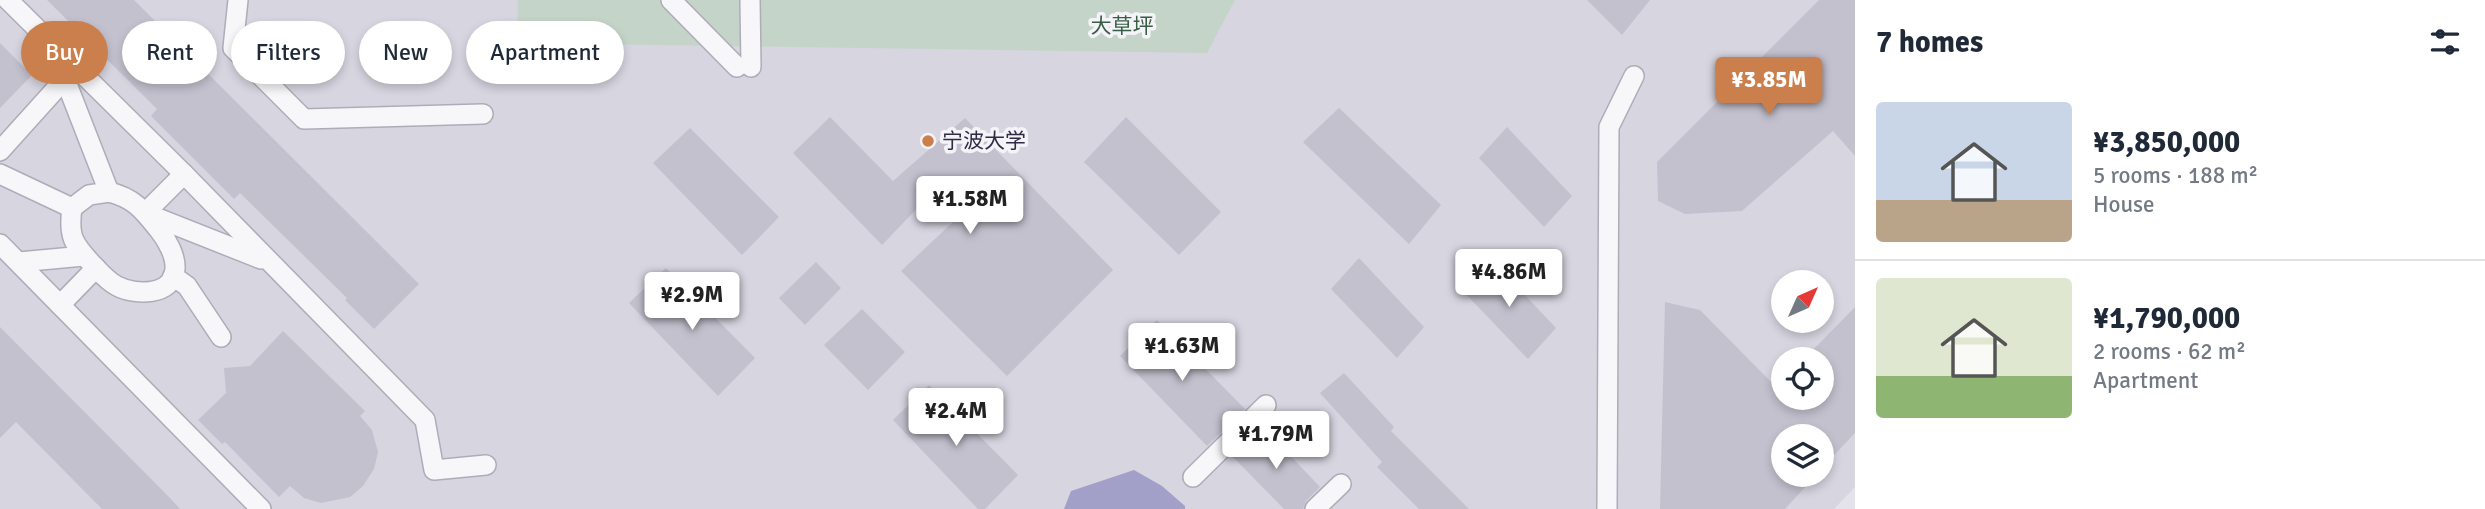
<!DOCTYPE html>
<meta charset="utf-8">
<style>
:root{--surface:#fff;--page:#f2f2f3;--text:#1f2937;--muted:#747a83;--line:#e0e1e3;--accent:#cb7f4d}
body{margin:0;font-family:Signika,"Noto Sans SC",sans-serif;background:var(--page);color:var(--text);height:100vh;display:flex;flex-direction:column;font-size:26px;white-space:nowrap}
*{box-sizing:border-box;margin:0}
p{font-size:23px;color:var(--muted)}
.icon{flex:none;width:38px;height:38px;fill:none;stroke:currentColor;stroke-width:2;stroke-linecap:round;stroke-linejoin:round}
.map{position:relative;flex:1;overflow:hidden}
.details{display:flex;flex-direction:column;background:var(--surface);width:630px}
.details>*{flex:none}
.banner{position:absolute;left:21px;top:21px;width:665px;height:63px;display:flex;gap:14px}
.needle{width:46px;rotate:45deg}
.tools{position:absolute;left:1771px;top:270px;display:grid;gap:14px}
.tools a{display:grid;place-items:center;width:63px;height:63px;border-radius:50%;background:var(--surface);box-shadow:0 4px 10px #0003;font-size:35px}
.price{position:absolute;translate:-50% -60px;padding:0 16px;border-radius:7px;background:#fff;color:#222;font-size:23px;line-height:46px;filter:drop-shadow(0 2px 4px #0008)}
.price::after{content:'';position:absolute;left:50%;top:42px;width:21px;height:16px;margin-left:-10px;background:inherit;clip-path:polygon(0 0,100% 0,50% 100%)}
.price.selected{background:var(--accent);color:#fff}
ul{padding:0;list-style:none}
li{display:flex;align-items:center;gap:21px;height:175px;padding:0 21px}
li+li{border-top:2px solid var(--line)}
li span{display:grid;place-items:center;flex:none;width:196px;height:140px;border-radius:7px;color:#555}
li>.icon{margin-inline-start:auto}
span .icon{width:84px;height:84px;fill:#fffc;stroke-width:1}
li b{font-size:30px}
h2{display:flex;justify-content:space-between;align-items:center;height:84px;padding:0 21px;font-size:30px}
.pill{padding:0 24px;border-radius:32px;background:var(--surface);box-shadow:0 4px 10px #0003;font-size:24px;line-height:63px}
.pill.selected{background:var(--accent);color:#fff}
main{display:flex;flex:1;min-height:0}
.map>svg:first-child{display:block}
</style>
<main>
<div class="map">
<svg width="1855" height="509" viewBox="0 0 1855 509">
<rect width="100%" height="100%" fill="#e4e3eb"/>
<path fill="#d7d5e0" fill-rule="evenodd" d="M 0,0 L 1855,0 L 1855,487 L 1834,509 L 0,509 ZM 1783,282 L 1822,282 L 1822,320 L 1783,320 ZM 1783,359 L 1822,359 L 1822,397 L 1783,397 ZM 1783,436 L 1822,436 L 1822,474 L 1783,474 Z"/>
<path fill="#c5d4c9" d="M 518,0 L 1235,0 L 1207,53 L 517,43 Z"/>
<path fill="#a2a0c9" d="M 1134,470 L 1162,486 L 1185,506 L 1185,509 L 1064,509 L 1071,491 Z"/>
<g fill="#c3c1ce">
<path d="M 47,0 L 134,0 L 419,284 L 374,329 L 345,300 L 347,298 L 240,193 L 234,199 L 151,116 L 157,109 Z"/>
<path d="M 1587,0 L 1650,0 L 1622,35 Z"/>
<path d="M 1819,0 L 1855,0 L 1855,156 L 1833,131 L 1742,211 L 1685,214 L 1658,201 L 1657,162 Z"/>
<path d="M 0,43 L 32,75 L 0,108 Z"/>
<path d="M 1339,108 L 1441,205 L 1409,244 L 1303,142 Z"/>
<path d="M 830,117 L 893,181 L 965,118 L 1113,270 L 1007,376 L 901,271 L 953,222 L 928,197 L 882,245 L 793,153 Z"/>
<path d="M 1126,117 L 1221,212 L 1179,255 L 1084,162 Z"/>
<path d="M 1507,127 L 1572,196 L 1544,227 L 1479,158 Z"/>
<path d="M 690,128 L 779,217 L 742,255 L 653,163 Z"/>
<path d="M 1359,258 L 1424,327 L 1397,358 L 1331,289 Z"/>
<path d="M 1491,259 L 1556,328 L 1528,359 L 1462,290 Z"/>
<path d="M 816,262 L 841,288 L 805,325 L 779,298 Z"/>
<path d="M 666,268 L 755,358 L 718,396 L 629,303 Z"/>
<path d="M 1665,302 L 1700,310 L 1783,394 L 1783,397 L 1822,397 L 1822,359 L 1804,359 L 1855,307 L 1855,433 L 1822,468 L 1822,436 L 1783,436 L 1783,474 L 1817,474 L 1785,509 L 1660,509 Z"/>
<path d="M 862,309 L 905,352 L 868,390 L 824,345 Z"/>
<path d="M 1157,320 L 1245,409 L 1207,446 L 1120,356 Z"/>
<path d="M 0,327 L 169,497 L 180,509 L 102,509 L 16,422 L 0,438 Z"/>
<path d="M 283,331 L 365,411 L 360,416 L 372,430 L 378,452 L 374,469 L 363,486 L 350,497 L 321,503 L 304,498 L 290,486 L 279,497 L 225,442 L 222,444 L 198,420 L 226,393 L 224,368 L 250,366 Z"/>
<path d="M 1344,373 L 1394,427 L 1391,431 L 1469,509 L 1419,509 L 1377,467 L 1382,462 L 1320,393 Z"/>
<path d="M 929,385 L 1018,475 L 985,509 L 978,509 L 893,420 Z"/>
<path d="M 1262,426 L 1320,487 L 1306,501 L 1303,509 L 1284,509 L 1232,456 Z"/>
</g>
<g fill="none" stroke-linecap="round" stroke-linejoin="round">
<g stroke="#aeacb9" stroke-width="22">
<g id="street">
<path d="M 8,0 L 184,174 L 425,420 L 434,470 L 486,465"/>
<path d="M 238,0 L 233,48 L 304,119 L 483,114"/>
<path d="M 671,0 L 737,67"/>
<path d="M 750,0 L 751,67"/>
<path d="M 65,79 L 109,192 C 134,198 143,210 159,230 C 167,240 176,256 175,269 C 173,297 134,295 117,286 C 107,281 100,272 93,265 C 73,244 68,236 72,208 L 89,195 L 109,192"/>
<path d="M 0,151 L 72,71"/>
<path d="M 0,174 L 72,208"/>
<path d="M 184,174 L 145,213 L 261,259"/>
<path d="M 0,244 L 261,509"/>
<path d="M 19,262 L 84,256"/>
<path d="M 173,276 L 187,286 L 221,337"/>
<path d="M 60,305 L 96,268"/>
<path d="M 1193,477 L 1266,405"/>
<path d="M 1315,509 L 1341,484"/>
<path d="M 1607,509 L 1609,127 L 1634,76"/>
</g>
</g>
<use href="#street" stroke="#f7f6f9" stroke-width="19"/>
</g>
<circle fill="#cb7f4d" stroke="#f4f3f8" stroke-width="2.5" cx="928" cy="141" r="7"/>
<g text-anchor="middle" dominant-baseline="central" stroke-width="7" stroke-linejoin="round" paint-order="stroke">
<g font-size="21" fill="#395e46" stroke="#f4f3f8">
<text x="1122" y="26">大草坪</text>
</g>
<g font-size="21" fill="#302b43" stroke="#f4f3f8" text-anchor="start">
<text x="942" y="141">宁波大学</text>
</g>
</g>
</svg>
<div class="tools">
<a><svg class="needle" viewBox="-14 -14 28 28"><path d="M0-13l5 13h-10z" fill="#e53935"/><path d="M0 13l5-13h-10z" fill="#747a83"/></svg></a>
<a><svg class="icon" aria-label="locate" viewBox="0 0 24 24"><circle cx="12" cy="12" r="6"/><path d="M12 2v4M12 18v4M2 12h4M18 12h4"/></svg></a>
<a><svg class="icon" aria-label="layers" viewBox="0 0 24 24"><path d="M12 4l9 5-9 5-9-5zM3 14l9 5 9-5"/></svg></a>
</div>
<b class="price selected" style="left:1769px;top:117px">¥3.85M</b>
<b class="price" style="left:970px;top:236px">¥1.58M</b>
<b class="price" style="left:1509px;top:309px">¥4.86M</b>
<b class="price" style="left:692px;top:332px">¥2.9M</b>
<b class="price" style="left:1182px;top:383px">¥1.63M</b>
<b class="price" style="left:956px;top:448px">¥2.4M</b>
<b class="price" style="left:1276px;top:471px">¥1.79M</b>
<div class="banner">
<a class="pill selected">Buy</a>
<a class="pill">Rent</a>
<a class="pill">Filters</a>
<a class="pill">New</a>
<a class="pill">Apartment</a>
</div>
</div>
<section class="details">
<h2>7 homes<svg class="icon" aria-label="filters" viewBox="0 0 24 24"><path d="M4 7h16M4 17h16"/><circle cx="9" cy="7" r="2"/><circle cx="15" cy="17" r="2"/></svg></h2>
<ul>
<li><span style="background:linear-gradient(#c9d6e8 70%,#b9a48a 0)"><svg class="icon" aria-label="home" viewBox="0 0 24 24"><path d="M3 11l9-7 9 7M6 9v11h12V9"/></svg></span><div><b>¥3,850,000</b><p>5 rooms · 188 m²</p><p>House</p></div></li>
<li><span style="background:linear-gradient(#dfe7d0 70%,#8fb573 0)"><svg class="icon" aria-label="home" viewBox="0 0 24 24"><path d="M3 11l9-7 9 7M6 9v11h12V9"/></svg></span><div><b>¥1,790,000</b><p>2 rooms · 62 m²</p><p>Apartment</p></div></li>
</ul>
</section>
</main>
